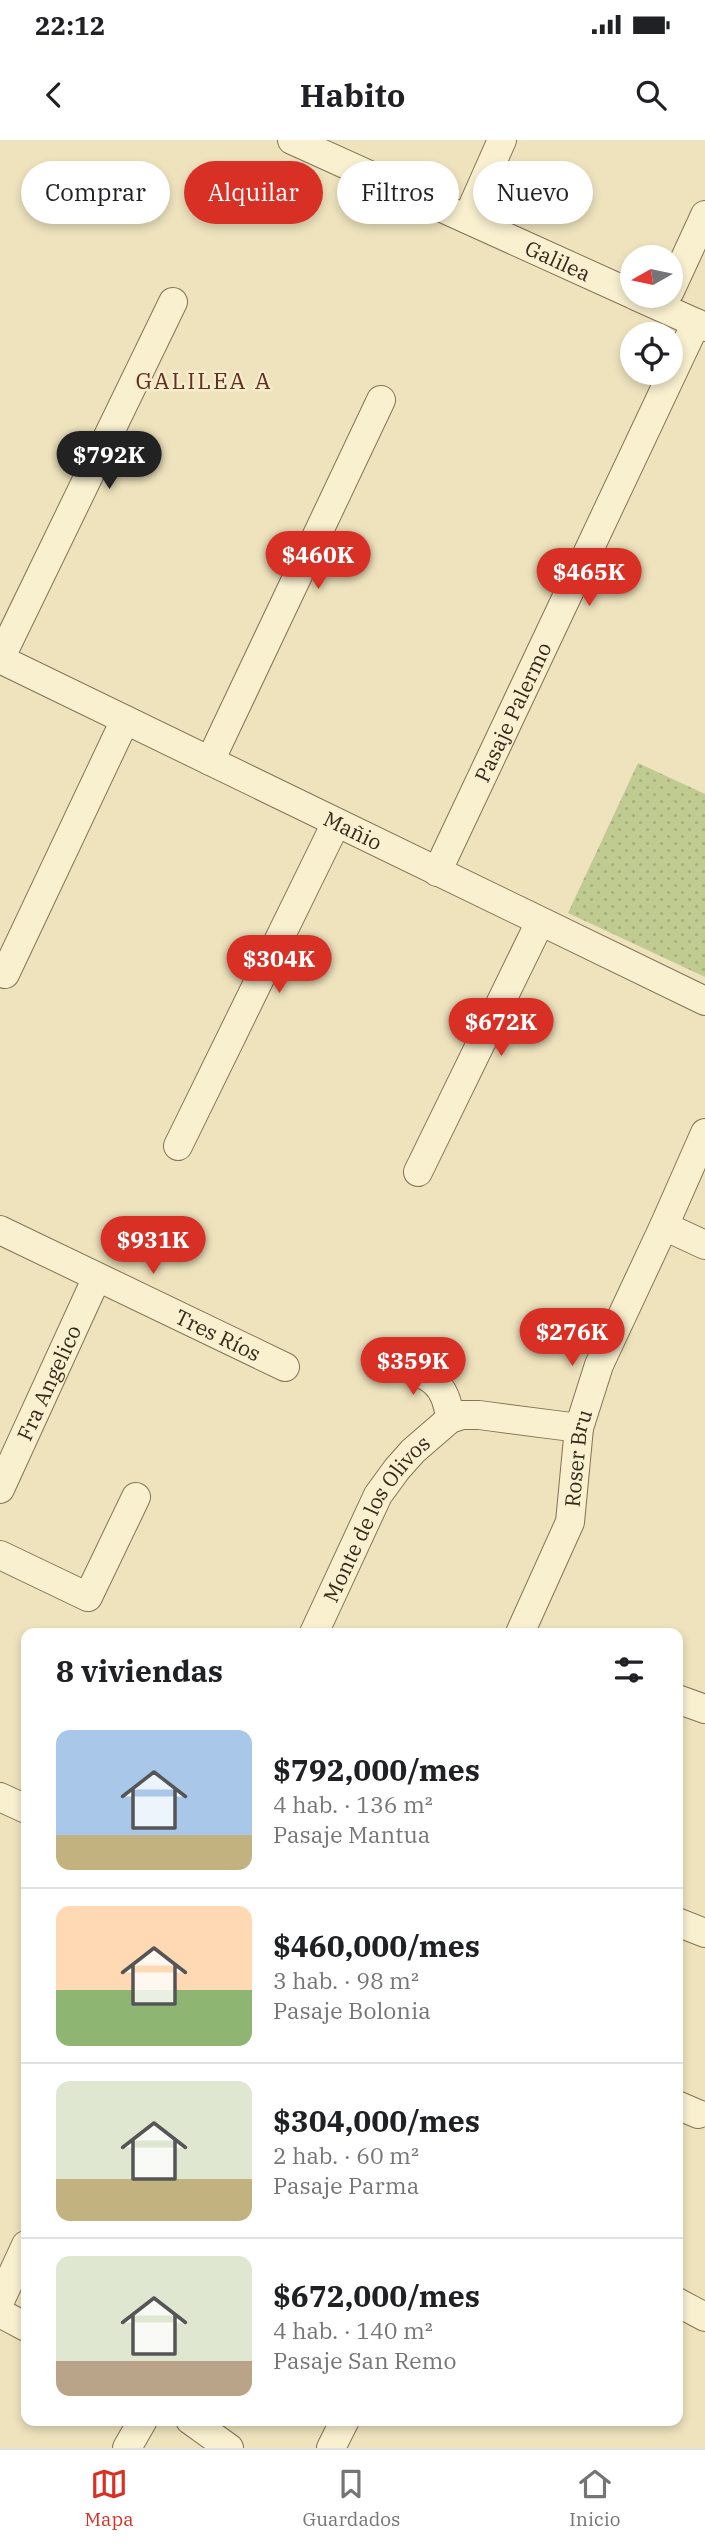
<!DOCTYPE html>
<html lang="es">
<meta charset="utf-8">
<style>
:root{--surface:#fff;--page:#f6f6f6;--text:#202124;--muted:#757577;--line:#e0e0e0;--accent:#d93025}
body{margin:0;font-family:"IBM Plex Serif",serif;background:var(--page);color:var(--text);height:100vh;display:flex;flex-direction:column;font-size:26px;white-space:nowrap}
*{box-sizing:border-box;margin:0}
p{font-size:23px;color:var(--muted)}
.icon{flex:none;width:38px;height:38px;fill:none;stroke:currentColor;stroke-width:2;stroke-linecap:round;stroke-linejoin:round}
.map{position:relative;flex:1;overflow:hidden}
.drawer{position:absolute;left:21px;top:1488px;width:662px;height:798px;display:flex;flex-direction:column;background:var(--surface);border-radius:14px;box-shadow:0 4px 10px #0003}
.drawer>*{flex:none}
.top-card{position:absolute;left:21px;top:21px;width:663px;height:63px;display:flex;gap:14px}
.needle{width:46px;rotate:261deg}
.fabs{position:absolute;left:620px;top:105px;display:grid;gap:14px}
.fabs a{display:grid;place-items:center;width:63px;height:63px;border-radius:50%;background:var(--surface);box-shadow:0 4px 10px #0003;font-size:35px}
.price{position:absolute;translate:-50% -60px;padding:0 16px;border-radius:24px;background:var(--accent);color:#fff;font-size:23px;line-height:46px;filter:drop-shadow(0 2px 4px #0008)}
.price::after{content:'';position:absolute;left:50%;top:42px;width:21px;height:16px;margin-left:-10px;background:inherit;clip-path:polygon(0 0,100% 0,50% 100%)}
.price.selected{background:#222;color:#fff}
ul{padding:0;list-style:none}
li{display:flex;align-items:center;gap:21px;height:175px;padding:0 35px}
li+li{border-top:2px solid var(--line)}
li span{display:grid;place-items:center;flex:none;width:196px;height:140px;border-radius:14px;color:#555}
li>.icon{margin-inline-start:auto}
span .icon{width:84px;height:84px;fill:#fffc;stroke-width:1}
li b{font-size:30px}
h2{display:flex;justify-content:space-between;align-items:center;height:84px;padding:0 35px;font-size:30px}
.chip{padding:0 24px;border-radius:32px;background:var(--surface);box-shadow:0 4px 10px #0003;font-size:24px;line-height:63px}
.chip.selected{background:var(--accent);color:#fff}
.status{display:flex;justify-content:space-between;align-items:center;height:49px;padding:0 35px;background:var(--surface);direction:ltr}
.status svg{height:19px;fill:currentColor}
header{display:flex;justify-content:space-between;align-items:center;height:91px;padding:0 35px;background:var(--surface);font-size:32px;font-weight:700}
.dock{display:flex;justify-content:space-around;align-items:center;height:98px;border-top:2px solid var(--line);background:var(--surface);font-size:19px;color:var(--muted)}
.dock a{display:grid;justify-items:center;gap:4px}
.dock .selected{color:var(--accent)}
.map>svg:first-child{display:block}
</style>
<div class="status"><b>22:12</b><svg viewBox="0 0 49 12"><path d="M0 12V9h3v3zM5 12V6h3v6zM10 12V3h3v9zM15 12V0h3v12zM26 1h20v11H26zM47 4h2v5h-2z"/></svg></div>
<header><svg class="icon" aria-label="back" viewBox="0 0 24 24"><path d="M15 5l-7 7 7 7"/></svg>Habito<svg class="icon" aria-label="search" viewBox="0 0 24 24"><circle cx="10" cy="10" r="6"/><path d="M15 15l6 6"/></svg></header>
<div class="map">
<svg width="705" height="2308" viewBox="0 0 705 2308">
<defs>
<pattern id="park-dots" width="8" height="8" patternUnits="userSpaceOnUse" patternTransform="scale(1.75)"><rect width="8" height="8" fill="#c0cb92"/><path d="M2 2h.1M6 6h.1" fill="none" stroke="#a6ae7d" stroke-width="1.8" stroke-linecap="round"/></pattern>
</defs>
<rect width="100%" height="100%" fill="#eee3bd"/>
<path fill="url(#park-dots)" d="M 638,623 L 705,654 L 705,837 L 568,773 Z"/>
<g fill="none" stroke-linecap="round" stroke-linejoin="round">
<g stroke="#857356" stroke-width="30">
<g id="street">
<path id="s1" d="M 292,0 L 632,154"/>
<path d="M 467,79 L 502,0"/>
<path d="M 670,151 L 705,75"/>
<path d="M 636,156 L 705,187"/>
<path id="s2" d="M 173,162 L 0,519 L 705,861"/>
<path d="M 210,621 L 381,260"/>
<path id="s3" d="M 437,732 L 696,183"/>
<path d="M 5,834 L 125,580"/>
<path d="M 178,1006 L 336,683"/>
<path d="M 418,1032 L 540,782"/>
<path d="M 664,1086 L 705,1105"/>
<path id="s4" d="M 0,1090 L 285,1227"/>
<path d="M 393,1223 C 427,1235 446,1239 450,1279"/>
<path id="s5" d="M 0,1349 L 97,1137"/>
<path d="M 0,1415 L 88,1457 L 136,1357"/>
<path id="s6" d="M 314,1493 L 378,1355 L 397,1329 L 413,1311 L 450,1279 L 462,1275 L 479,1275 L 579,1288"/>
<path id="s7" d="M 520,1493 L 570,1382 L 579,1288 L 599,1225 L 664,1086 L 705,993"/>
<path d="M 677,1559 L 705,1569"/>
<path d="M 0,1657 L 26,1669"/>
<path d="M 677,1782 L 705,1793"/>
<path d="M 677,1965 L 698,1974"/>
<path d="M 0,2161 L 26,2105"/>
<path d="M 677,2162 L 705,2177"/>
<path d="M 0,2173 L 26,2187"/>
<path d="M 190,2280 L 229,2308"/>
<path d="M 127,2308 L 143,2280"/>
<path d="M 331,2308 L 345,2280"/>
</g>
</g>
<use href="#street" stroke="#f9f0d0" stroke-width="28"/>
</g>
<g text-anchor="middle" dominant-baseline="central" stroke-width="5" stroke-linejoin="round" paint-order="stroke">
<g font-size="21" fill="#35291b" stroke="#f5eccd">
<text stroke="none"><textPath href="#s1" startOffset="292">Galilea</textPath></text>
<text stroke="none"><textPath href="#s3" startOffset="177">Pasaje Palermo</textPath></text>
<text stroke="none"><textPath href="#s2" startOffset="789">Mañio</textPath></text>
<text stroke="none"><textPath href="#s4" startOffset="242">Tres Ríos</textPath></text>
<text stroke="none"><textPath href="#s5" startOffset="117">Fra Angelico</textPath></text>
<text stroke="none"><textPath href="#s7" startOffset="186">Roser Bru</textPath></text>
<text stroke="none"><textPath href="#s6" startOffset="131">Monte de los Olivos</textPath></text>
</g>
<g font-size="23" letter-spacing="2" fill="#612f1b" stroke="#f5eccd">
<text x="204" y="240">GALILEA A</text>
</g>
</g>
</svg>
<div class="fabs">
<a><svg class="needle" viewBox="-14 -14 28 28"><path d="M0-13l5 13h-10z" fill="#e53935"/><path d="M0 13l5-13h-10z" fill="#757577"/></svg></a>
<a><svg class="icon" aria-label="locate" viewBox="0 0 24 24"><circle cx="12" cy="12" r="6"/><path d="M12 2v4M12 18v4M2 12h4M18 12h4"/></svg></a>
</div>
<b class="price selected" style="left:109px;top:351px">$792K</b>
<b class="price" style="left:318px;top:451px">$460K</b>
<b class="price" style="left:589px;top:468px">$465K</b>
<b class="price" style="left:279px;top:855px">$304K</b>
<b class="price" style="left:501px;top:918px">$672K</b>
<b class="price" style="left:153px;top:1136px">$931K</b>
<b class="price" style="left:572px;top:1228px">$276K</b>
<b class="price" style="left:413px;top:1257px">$359K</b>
<div class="top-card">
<a class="chip">Comprar</a>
<a class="chip selected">Alquilar</a>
<a class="chip">Filtros</a>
<a class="chip">Nuevo</a>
</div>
<section class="drawer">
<h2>8 viviendas<svg class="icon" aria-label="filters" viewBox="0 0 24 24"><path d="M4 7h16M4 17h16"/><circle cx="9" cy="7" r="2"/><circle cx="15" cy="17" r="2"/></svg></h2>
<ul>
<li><span style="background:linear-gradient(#a9c7e8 75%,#c2b280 0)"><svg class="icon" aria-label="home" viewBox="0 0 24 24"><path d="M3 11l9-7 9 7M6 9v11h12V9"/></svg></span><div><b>$792,000/mes</b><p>4 hab. · 136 m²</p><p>Pasaje Mantua</p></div></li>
<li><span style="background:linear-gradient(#ffd9b3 60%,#8fb573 0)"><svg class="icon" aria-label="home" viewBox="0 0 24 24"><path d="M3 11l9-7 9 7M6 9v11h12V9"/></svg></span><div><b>$460,000/mes</b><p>3 hab. · 98 m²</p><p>Pasaje Bolonia</p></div></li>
<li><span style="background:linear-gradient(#dfe7d0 70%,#c2b280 0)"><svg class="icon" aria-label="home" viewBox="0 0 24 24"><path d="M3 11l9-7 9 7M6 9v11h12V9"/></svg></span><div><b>$304,000/mes</b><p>2 hab. · 60 m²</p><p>Pasaje Parma</p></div></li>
<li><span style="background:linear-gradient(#dfe7d0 75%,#b9a48a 0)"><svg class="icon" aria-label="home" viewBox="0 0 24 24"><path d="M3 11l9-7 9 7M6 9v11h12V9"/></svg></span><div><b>$672,000/mes</b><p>4 hab. · 140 m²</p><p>Pasaje San Remo</p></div></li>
</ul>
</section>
</div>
<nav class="dock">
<a class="selected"><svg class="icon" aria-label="map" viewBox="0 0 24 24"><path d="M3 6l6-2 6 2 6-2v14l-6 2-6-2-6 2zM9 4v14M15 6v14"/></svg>Mapa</a>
<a><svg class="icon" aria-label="saved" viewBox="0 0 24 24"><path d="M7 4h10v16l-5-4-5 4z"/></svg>Guardados</a>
<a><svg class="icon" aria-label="home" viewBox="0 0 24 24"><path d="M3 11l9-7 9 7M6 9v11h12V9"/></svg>Inicio</a>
</nav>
